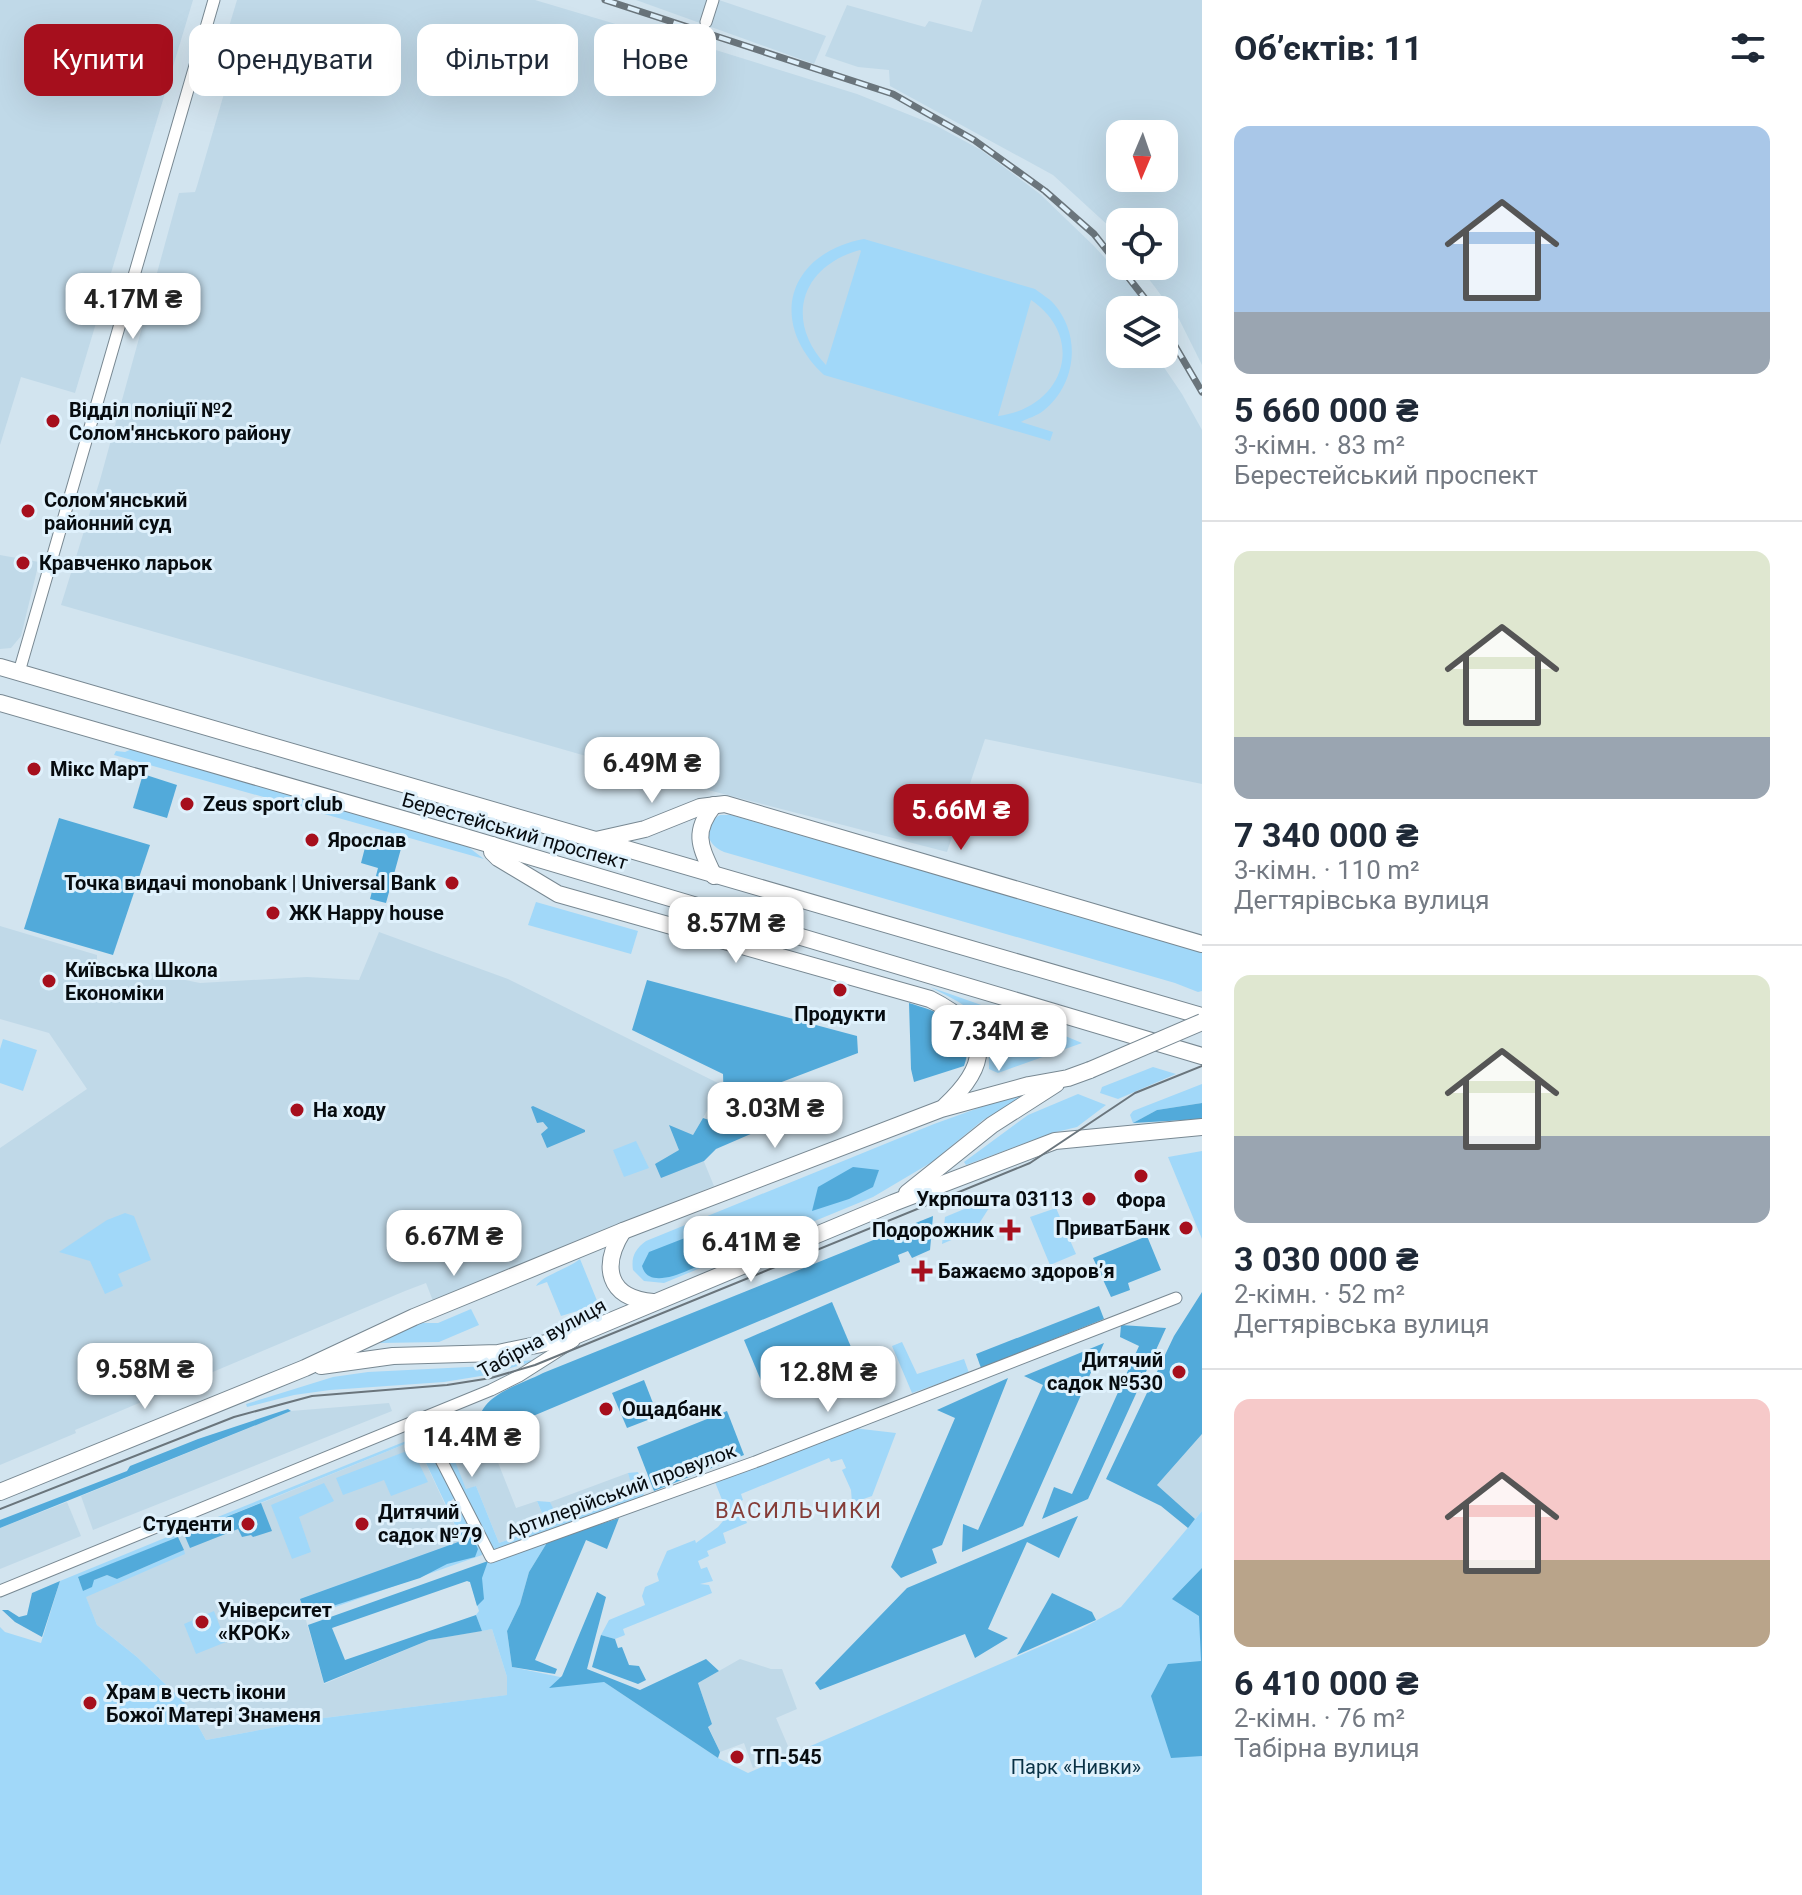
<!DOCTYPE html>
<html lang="uk">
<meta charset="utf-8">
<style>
:root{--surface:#fff;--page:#f2f2f3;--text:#1f2937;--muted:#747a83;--line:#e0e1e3;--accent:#a60f1d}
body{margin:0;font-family:Roboto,sans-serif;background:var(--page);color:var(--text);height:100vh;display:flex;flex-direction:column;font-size:30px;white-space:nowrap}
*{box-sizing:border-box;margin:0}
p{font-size:26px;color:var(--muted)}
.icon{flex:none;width:44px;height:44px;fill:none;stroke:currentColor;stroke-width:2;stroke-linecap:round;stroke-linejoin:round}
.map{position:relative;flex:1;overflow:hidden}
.details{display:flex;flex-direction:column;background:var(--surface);width:600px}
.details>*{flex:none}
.banner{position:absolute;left:24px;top:24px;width:760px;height:72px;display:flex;gap:16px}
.needle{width:52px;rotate:182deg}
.controls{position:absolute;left:1106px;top:120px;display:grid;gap:16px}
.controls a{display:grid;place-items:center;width:72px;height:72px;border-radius:16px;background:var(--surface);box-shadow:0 8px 32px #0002;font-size:40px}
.price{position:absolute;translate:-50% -68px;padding:0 18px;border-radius:16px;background:#fff;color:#222;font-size:26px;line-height:52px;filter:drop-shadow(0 2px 4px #0008)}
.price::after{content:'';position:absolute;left:50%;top:48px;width:24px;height:18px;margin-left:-12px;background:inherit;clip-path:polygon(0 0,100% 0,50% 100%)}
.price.on{background:var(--accent);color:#fff}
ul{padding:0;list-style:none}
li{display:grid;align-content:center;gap:16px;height:424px;padding:0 32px}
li+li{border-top:2px solid var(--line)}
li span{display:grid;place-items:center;height:248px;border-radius:16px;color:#555}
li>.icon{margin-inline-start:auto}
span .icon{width:144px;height:144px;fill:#fffc;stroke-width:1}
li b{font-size:34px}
h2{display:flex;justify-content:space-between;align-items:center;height:96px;padding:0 32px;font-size:34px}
.pill{padding:0 28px;border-radius:16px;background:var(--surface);box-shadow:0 8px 32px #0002;font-size:28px;line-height:72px}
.pill.on{background:var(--accent);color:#fff}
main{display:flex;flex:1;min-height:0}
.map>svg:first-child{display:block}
</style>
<main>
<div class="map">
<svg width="1202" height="1895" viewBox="0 0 1202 1895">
<rect width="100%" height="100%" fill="#d2e4ef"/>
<g fill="#c0d9e8" fill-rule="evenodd">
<path d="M 0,0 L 193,0 L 75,393 L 21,377 L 0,445 Z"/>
<path d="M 237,0 L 535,0 L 696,48 L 703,50 L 706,47 L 857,94 L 935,125 L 981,150 L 1040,194 L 1094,246 L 1149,306 L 1144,310 L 1120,310 L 1120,354 L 1155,354 L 1182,394 L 1202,430 L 1202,784 L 985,739 L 947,852 L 658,777 L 657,762 L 647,758 L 638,771 L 61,605 L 100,480 L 179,193 L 195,192 L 197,186 L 240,39 L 228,30 Z"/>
<path d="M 636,0 L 719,0 L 826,36 L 814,64 Z"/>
<path d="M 982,0 L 1202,0 L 1202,365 L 1179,319 L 1139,266 L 1164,266 L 1164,222 L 1120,222 L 1120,240 L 1111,228 L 1053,175 L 890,86 L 889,70 L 858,67 L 825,56 L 847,5 L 925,27 L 929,21 L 972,32 ZM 1120,134 L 1164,134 L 1164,178 L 1120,178 Z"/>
<path d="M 0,555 L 39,562 L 21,636 L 11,648 L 0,649 Z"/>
<path d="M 0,926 L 97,955 L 97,962 L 200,983 L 307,977 L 359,980 L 379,932 L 508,979 L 722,1085 L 693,1135 L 714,1186 L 433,1301 L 426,1283 L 405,1291 L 75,1430 L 76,1433 L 0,1465 L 0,1148 L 87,1089 L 49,1033 L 0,1019 Z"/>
<path d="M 389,1403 L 392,1411 L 93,1530 L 81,1496 L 291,1411 Z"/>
<path d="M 1202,1434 L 1202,1511 L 1195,1519 L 1157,1485 Z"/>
<path d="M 462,1435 L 465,1440 L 474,1437 L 480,1454 L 493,1450 L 516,1508 L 537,1501 L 547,1525 L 499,1543 L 476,1486 L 466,1490 L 446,1441 Z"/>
<path d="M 415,1440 L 462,1541 L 300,1599 L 324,1684 L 429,1640 L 492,1629 L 507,1677 L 508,1695 L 324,1718 L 206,1740 L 186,1704 L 137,1657 L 97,1625 L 78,1578 Z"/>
<path d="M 628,1473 L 634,1490 L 557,1518 L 550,1502 Z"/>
<path d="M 67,1502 L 81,1536 L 0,1569 L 0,1528 Z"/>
<path d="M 740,1659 L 771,1669 L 782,1669 L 797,1709 L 776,1718 L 791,1753 L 753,1768 L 744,1743 L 720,1752 L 708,1726 L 712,1724 L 698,1683 Z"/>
</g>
<g fill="#a1d8f9" fill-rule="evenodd">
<path d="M 864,239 L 1035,289 C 1041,294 1049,298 1054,304 C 1082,336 1076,385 1043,411 C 1037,416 1028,418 1021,422 L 1053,432 L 1050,441 L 824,375 C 767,322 788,253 864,239 ZM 860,250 L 861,251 L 826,365 C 784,320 801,266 860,250 ZM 1031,300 C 1087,338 1064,408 998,416 Z"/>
<path d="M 132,749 L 467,846 L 484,859 L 114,755 L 116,751 L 125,752 Z"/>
<path d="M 720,815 L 731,815 L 1202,952 L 1202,991 L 1198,992 L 1175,983 L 724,852 C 706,845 701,825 720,815 Z"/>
<path d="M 536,902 L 638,931 L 631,954 L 528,925 Z"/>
<path d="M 930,987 L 1004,1013 L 1002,1021 L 1055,1038 L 1058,1033 L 1082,1043 L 998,1073 L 989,1069 C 990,1016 974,1009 930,987 Z"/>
<path d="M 3,1039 L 37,1050 L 23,1091 L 0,1083 L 0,1049 Z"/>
<path d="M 1153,1067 L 1176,1074 L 1118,1099 L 1100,1093 L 1102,1087 Z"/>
<path d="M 1202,1084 L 1202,1103 L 1157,1110 L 1133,1123 L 1130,1115 L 1133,1111 Z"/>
<path d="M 1031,1089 L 1033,1092 L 983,1120 L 932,1162 L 873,1197 L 664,1283 L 644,1281 L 633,1270 C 631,1257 635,1249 646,1241 L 934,1124 Z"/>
<path d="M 1078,1094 L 1106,1105 L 1077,1127 L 1052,1133 L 966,1165 L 964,1162 L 1028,1115 Z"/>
<path d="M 636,1141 L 649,1168 L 624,1177 L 613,1150 Z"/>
<path d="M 1202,1151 L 1202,1239 L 1168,1157 Z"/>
<path d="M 986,1200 L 989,1208 L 975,1230 L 942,1244 L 945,1217 Z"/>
<path d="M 1056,1208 L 1076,1254 L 1050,1265 L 1030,1217 Z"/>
<path d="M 125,1213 L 134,1216 L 151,1260 L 118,1274 L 123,1286 L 105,1294 L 90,1261 L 59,1252 L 107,1220 Z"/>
<path d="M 580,1259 L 600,1308 L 584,1309 L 561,1316 L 547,1282 L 536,1286 C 543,1275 566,1270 580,1259 Z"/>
<path d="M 471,1309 L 479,1325 L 439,1342 L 380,1343 L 378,1341 L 418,1323 L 438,1323 Z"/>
<path d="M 902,1342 L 917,1374 L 964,1359 L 969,1373 L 912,1393 L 892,1346 Z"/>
<path d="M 531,1360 L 531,1362 L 487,1375 L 444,1382 L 330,1390 L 294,1395 L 247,1407 L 246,1404 L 333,1377 L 368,1372 L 488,1366 Z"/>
<path d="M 450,1414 L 458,1415 L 470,1434 L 447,1441 L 466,1489 L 476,1486 L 499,1543 L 547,1525 L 537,1501 L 550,1502 L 558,1518 L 633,1490 L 628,1473 L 638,1472 L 645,1491 L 643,1496 L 633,1501 L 495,1551 L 492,1550 L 429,1427 C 434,1418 439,1415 450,1414 Z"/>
<path d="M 853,1428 L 896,1433 L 872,1496 L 852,1503 L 851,1490 L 842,1470 L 846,1468 L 842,1459 L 831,1462 L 829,1458 L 741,1494 L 743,1500 L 734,1505 L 738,1513 L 742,1511 L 747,1523 L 723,1533 L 726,1543 L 707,1551 L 709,1556 L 698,1561 L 701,1569 L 707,1567 L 713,1581 L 700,1584 L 709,1585 L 712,1593 L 623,1629 L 625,1635 L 615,1639 L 601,1635 L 609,1620 L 645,1605 L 642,1596 L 645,1587 L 659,1581 L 657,1574 L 667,1551 L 695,1540 L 696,1543 L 718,1527 L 728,1515 L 715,1482 Z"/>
<path d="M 421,1435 L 458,1495 L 446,1505 L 415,1440 L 184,1534 L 183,1531 Z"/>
<path d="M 412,1449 L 428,1482 L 391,1496 L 384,1480 L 343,1495 L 336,1478 Z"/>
<path d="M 324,1483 L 334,1501 L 299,1517 L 311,1552 L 292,1559 L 271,1505 Z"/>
<path d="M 1202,1511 L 1202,1895 L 0,1895 L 0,1627 L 5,1632 L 41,1643 L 60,1581 L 177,1533 L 178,1537 L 78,1578 L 84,1591 L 94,1580 L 107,1575 L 117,1579 L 184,1550 L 185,1554 L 86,1597 L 97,1625 L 137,1657 L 186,1704 L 206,1740 L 324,1718 L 507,1695 L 507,1677 L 492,1629 L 482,1631 L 476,1615 L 479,1611 L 470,1582 L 467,1581 L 488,1561 L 548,1541 L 529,1572 L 520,1604 L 507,1631 L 512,1667 L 560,1677 L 604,1682 L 718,1758 L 748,1773 L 1081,1629 L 1121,1607 Z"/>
<path d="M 465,1513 L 484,1548 L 482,1555 L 307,1617 L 300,1599 L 461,1541 L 451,1515 Z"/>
<path d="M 214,1611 L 226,1642 L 196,1654 L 184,1624 Z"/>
</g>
<g fill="#52aada">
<path d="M 143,774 L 177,785 L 167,818 L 133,808 Z"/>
<path d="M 59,818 L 150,845 L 113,955 L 24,929 Z"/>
<path d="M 368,836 L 402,845 L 386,903 L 370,899 L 378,868 L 361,863 Z"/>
<path d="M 647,980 L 857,1036 L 858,1053 L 724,1104 L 723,1074 L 632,1030 Z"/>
<path d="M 909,1003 C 941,1013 979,1024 964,1066 L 914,1082 L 911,1069 Z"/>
<path d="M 1202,1103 L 1202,1119 L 1133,1123 L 1157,1110 Z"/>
<path d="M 533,1106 L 585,1130 L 585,1132 L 547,1148 L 541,1134 L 548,1128 L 543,1122 L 537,1123 L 531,1107 Z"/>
<path d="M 743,1110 L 753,1133 L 716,1149 L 704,1161 L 661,1178 L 655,1164 L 679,1150 L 669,1125 L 693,1135 L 703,1118 L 712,1121 Z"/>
<path d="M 853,1167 L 879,1170 L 873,1187 L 849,1199 L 812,1211 L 818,1187 Z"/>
<path d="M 933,1216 L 930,1250 L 912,1258 L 908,1251 L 898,1255 L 900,1262 L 502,1429 L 484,1428 L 479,1421 C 482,1394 520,1385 543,1373 Z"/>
<path d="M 726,1222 L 751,1228 L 749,1237 C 728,1248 651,1302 642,1266 L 649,1252 Z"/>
<path d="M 1147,1236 L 1161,1270 L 1128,1283 L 1130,1290 L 1111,1297 L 1093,1258 Z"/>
<path d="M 1202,1292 L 1202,1434 L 1157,1485 L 1195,1519 L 1188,1528 L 1161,1506 L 1106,1479 L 1174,1336 Z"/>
<path d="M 832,1302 L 851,1347 L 762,1383 L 744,1340 Z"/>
<path d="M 1099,1306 L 1104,1319 L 981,1368 L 976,1354 Z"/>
<path d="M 1121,1325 L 1166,1328 L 1088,1499 L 1042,1519 L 1054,1487 L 1072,1494 L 1139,1346 L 1120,1337 Z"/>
<path d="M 1104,1343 L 1023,1526 L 962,1552 L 963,1524 L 978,1530 L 1043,1385 L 1024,1376 Z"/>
<path d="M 1008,1378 L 942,1545 L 932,1549 L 937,1563 L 901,1578 L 891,1567 L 955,1418 L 937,1410 Z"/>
<path d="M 644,1380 L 658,1416 L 627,1428 L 612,1393 Z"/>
<path d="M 288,1409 L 291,1411 L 0,1528 L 0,1520 L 127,1471 L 130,1466 L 198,1439 Z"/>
<path d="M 727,1411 L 744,1455 L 654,1491 L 637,1447 Z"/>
<path d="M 261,1503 L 272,1531 L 253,1537 L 251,1535 L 242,1537 L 238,1529 L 190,1548 L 184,1534 Z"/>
<path d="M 1078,1516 L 1059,1558 L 1027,1542 L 988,1629 L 1008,1638 L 975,1658 L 965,1634 L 820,1690 L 815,1683 L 907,1588 Z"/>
<path d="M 619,1518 L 607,1549 L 586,1540 L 535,1660 L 557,1669 L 555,1674 L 512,1667 L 507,1631 L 520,1604 L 529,1572 L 548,1541 Z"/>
<path d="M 464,1532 L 472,1536 L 478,1549 L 475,1557 L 447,1564 L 420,1578 L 311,1613 L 304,1610 L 300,1599 L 461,1541 L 459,1533 Z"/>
<path d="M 178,1537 L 184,1550 L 117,1579 L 107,1575 L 94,1580 L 92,1587 L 83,1591 L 78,1577 Z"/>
<path d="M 488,1561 L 482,1578 L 484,1599 L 477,1606 L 470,1582 L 467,1581 L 332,1628 L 345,1660 L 476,1615 L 482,1631 L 429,1640 L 324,1683 L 308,1625 Z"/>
<path d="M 1202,1568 L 1202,1756 L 1171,1758 L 1151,1696 L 1168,1664 L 1201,1661 L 1199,1616 L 1172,1599 Z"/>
<path d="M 60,1581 L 42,1637 L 15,1622 L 2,1610 L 8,1610 L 19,1617 L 27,1615 L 32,1593 Z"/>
<path d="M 597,1592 L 606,1597 L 587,1669 L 640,1690 L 706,1659 L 719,1671 L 698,1683 L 712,1724 L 708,1727 L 720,1752 L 718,1758 L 604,1682 L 549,1688 L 562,1676 Z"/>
<path d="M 1052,1593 L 1092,1612 L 1096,1620 L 1017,1655 Z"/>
<path d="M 601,1635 L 615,1639 L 618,1648 L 622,1647 L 629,1665 L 639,1666 L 646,1680 L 638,1684 L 592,1667 Z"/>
</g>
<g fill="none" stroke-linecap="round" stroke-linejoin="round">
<g stroke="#788892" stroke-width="13">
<g id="street">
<path d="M 706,22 L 713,0"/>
<path d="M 19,672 L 214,0"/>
<path d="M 420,1419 L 491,1557 L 755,1462 L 1176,1298"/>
<path d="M 0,1591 L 491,1390 L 519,1376 L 574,1341"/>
</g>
</g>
<g stroke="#788892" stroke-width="18">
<g id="secondary">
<path d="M 596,840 L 645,829 L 700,807 L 725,804 L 1202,944"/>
<path d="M 492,845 L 492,852 L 498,858 L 558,894 L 930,999 C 990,1029 993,1061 945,1106"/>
<path d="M 714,876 C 700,846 692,833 714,805"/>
<path d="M 907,1193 L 992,1125 L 1056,1084"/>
<path d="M 623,1231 C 601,1266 607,1298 653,1302"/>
<path d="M 321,1366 L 393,1356 L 498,1353 L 570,1338 L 893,1203 L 1055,1141 L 1202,1127"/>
<path d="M 0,1492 L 305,1368 L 414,1317 L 623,1231 L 941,1109 L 1029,1085 L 1068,1078 L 1090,1070"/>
</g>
</g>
<g stroke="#788892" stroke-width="18">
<g id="primary">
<path d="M 0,667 L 1202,1016"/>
<path d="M 0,703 L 458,835 L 1202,1056"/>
</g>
</g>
<use href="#street" stroke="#fff" stroke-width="11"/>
<use href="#secondary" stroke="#fff" stroke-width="16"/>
<use href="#primary" stroke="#fff" stroke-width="16"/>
<path stroke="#6a757c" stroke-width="2" d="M 0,1509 L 234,1417 L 312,1396 L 447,1385 L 491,1378 L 535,1365 L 1030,1163 L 1135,1093 L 1202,1066"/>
<g stroke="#6a757c" stroke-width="7">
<g id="rail">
<path d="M 605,0 L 893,94 L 974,140 L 1045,191 L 1094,234 L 1154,310"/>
<path d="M 1164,327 L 1202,392"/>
</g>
</g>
<use href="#rail" stroke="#dff1fc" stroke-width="4" stroke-dasharray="12" stroke-linecap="butt"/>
<g stroke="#788892" stroke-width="18" stroke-linecap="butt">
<path id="secondary-bridge" d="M 1090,1070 L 1202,1022"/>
</g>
<use href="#secondary-bridge" stroke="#fff" stroke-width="16"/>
</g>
<g fill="#a60f1d" stroke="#dff1fc" stroke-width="3">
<circle cx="53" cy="421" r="8"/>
<circle cx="28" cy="511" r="8"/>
<circle cx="23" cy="563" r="8"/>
<circle cx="34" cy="769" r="8"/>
<circle cx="187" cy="804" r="8"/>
<circle cx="312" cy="840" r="8"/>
<circle cx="452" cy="883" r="8"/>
<circle cx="273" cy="913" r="8"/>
<circle cx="49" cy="981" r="8"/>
<circle cx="840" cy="990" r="8"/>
<circle cx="297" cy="1110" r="8"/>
<circle cx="1141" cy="1176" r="8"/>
<circle cx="1089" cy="1199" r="8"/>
<circle cx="1186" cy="1228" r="8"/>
<path d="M1006 1218h8v8h8v8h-8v8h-8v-8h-8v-8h8z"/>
<path d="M918 1259h8v8h8v8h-8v8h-8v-8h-8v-8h8z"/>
<circle cx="1179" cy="1372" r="8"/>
<circle cx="606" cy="1409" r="8"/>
<circle cx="248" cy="1524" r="8"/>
<circle cx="362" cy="1524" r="8"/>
<circle cx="202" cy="1622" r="8"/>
<circle cx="90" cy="1703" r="8"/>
<circle cx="737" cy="1757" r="8"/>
</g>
<g text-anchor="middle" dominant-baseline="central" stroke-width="6" stroke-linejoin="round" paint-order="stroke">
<g font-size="20" font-weight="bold" fill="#070c10" stroke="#dff1fc" text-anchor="start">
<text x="69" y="410">Відділ поліції №2<tspan x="69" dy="23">Солом'янського району</tspan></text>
<text x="44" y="500">Солом'янський<tspan x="44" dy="23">районний суд</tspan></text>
<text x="39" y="563">Кравченко ларьок</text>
<text x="50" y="769">Мікс Март</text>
<text x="203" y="804">Zeus sport club</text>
<text x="328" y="840">Ярослав</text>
<text x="436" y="883" text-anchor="end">Точка видачі monobank | Universal Bank</text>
<text x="289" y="913">ЖК Happy house</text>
<text x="65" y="970">Київська Школа<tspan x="65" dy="23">Економіки</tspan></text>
<text x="840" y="1014" text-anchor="middle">Продукти</text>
<text x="313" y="1110">На ходу</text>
<text x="1073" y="1199" text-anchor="end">Укрпошта 03113</text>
<text x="1141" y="1200" text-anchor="middle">Фора</text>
<text x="1170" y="1228" text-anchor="end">ПриватБанк</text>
<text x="994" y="1230" text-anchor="end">Подорожник</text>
<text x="938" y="1271">Бажаємо здоровʼя</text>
<text x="1163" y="1360" text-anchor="end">Дитячий<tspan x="1163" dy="23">садок №530</tspan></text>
<text x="622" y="1409">Ощадбанк</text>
<text x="378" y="1512">Дитячий<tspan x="378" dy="23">садок №79</tspan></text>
<text x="232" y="1524" text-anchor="end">Студенти</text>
<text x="218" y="1610">Університет<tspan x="218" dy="23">«КРОК»</tspan></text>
<text x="106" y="1692">Храм в честь ікони<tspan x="106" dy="23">Божої Матері Знаменя</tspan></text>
<text x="753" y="1757">ТП-545</text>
</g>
<g font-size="20" fill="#070c10" stroke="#dff1fc">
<text transform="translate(515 831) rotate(16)">Берестейський проспект</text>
<text transform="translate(542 1338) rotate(-29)">Табірна вулиця</text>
<text transform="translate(621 1491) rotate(-20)">Артилерійський провулок</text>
</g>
<g font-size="20" fill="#093145" stroke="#dff1fc">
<text x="1076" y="1767">Парк «Нивки»</text>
</g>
<g font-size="22" letter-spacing="2" fill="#853d39" stroke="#dff1fc">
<text x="799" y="1510">ВАСИЛЬЧИКИ</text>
</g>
</g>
</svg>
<div class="controls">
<a><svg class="needle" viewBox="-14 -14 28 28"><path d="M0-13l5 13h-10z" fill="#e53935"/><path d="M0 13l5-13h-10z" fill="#747a83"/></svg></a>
<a><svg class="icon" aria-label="locate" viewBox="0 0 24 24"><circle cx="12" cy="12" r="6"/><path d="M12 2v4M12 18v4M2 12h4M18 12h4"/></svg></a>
<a><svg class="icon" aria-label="layers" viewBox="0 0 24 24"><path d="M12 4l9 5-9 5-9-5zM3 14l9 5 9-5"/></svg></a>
</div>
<b class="price" style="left:133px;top:341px">4.17M ₴</b>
<b class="price" style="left:652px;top:805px">6.49M ₴</b>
<b class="price on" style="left:961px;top:852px">5.66M ₴</b>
<b class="price" style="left:736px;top:965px">8.57M ₴</b>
<b class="price" style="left:999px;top:1073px">7.34M ₴</b>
<b class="price" style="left:775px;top:1150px">3.03M ₴</b>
<b class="price" style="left:454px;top:1278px">6.67M ₴</b>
<b class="price" style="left:751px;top:1284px">6.41M ₴</b>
<b class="price" style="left:145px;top:1411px">9.58M ₴</b>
<b class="price" style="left:828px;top:1414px">12.8M ₴</b>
<b class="price" style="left:472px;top:1479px">14.4M ₴</b>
<div class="banner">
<a class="pill on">Купити</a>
<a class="pill">Орендувати</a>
<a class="pill">Фільтри</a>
<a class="pill">Нове</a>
</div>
</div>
<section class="details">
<h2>Об’єктів: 11<svg class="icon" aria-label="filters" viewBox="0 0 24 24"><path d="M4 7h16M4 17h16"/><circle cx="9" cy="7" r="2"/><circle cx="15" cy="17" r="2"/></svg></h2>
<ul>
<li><span style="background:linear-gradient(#a9c7e8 75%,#9aa5b1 0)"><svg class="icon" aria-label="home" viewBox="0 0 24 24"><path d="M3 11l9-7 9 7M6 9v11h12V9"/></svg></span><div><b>5 660 000 ₴</b><p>3-кімн. · 83 m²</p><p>Берестейський проспект</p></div></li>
<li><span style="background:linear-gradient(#dfe7d0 75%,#9aa5b1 0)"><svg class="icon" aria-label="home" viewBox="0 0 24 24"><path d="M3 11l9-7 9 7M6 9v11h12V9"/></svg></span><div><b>7 340 000 ₴</b><p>3-кімн. · 110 m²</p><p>Дегтярівська вулиця</p></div></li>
<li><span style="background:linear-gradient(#dfe7d0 65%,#9aa5b1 0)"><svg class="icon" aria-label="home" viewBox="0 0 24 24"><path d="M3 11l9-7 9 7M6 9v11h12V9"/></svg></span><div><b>3 030 000 ₴</b><p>2-кімн. · 52 m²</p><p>Дегтярівська вулиця</p></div></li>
<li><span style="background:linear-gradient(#f6c9c9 65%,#b9a48a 0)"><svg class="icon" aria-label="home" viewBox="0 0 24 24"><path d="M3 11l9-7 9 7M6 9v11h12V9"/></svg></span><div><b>6 410 000 ₴</b><p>2-кімн. · 76 m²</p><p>Табірна вулиця</p></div></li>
</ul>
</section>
</main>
